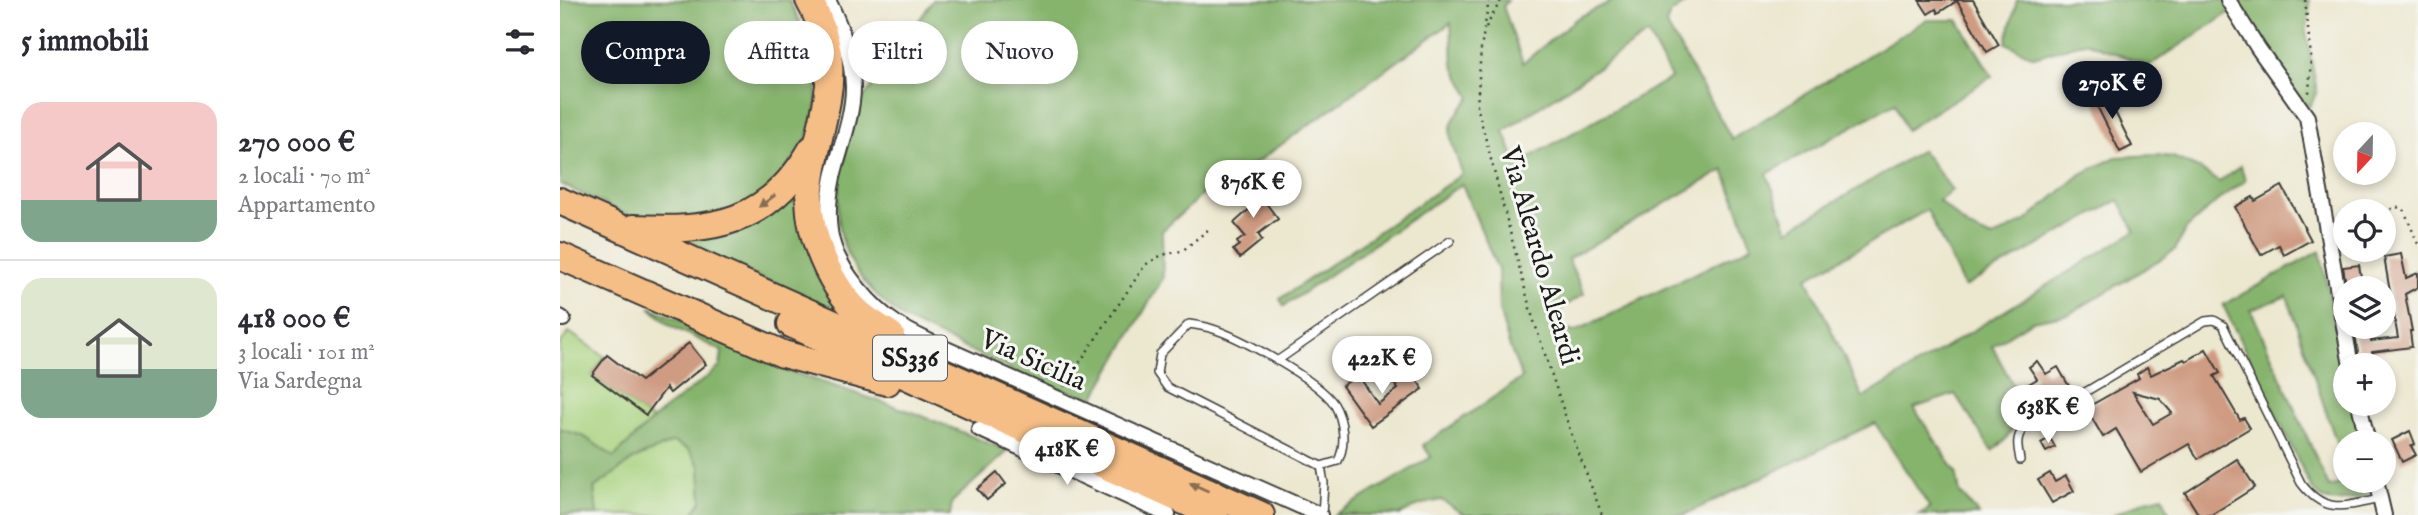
<!DOCTYPE html>
<html lang="it">
<meta charset="utf-8">
<style>
:root{--surface:#fff;--page:#f7f7f7;--text:#2b2b33;--muted:#7c7c81;--line:#e1e1e2;--accent:#111827}
body{margin:0;font-family:"IM FELL English",serif;background:var(--page);color:var(--text);height:100vh;display:flex;flex-direction:column;font-size:26px;white-space:nowrap}
*{box-sizing:border-box;margin:0}
p{font-size:23px;color:var(--muted)}
.icon{flex:none;width:38px;height:38px;fill:none;stroke:currentColor;stroke-width:2;stroke-linecap:round;stroke-linejoin:round}
.map{position:relative;flex:1;overflow:hidden}
.sheet{display:flex;flex-direction:column;background:var(--surface);width:560px}
.sheet>*{flex:none}
.hud{position:absolute;left:21px;top:21px;width:665px;height:63px;display:flex;gap:14px}
.needle{width:46px;rotate:202deg}
.controls{position:absolute;left:1773px;top:122px;display:grid;gap:14px}
.controls a{display:grid;place-items:center;width:63px;height:63px;border-radius:50%;background:var(--surface);box-shadow:0 4px 10px #0003;font-size:35px}
.price{position:absolute;translate:-50% -60px;padding:0 16px;border-radius:24px;background:#fff;color:#222;font-size:23px;line-height:46px;filter:drop-shadow(0 2px 4px #0008)}
.price::after{content:'';position:absolute;left:50%;top:42px;width:21px;height:16px;margin-left:-10px;background:inherit;clip-path:polygon(0 0,100% 0,50% 100%)}
.price.active{background:var(--accent);color:#fff}
ul{padding:0;list-style:none}
li{display:flex;align-items:center;gap:21px;height:175px;padding:0 21px}
li+li{border-top:2px solid var(--line)}
li span{display:grid;place-items:center;flex:none;width:196px;height:140px;border-radius:21px;color:#555}
li>.icon{margin-inline-start:auto}
span .icon{width:84px;height:84px;fill:#fffc;stroke-width:1}
li b{font-size:30px}
h2{display:flex;justify-content:space-between;align-items:center;height:84px;padding:0 21px;font-size:30px}
.chip{padding:0 24px;border-radius:32px;background:var(--surface);box-shadow:0 4px 10px #0003;font-size:24px;line-height:63px}
.chip.active{background:var(--accent);color:#fff}
main{display:flex;flex:1;min-height:0}
.map>svg:first-child{display:block}
</style>
<main>
<section class="sheet">
<h2>5 immobili<svg class="icon" aria-label="filters" viewBox="0 0 24 24"><path d="M4 7h16M4 17h16"/><circle cx="9" cy="7" r="2"/><circle cx="15" cy="17" r="2"/></svg></h2>
<ul>
<li><span style="background:linear-gradient(#f6c9c9 70%,#7fa58c 0)"><svg class="icon" aria-label="home" viewBox="0 0 24 24"><path d="M3 11l9-7 9 7M6 9v11h12V9"/></svg></span><div><b>270 000 €</b><p>2 locali · 70 m²</p><p>Appartamento</p></div></li>
<li><span style="background:linear-gradient(#dfe7d0 65%,#7fa58c 0)"><svg class="icon" aria-label="home" viewBox="0 0 24 24"><path d="M3 11l9-7 9 7M6 9v11h12V9"/></svg></span><div><b>418 000 €</b><p>3 locali · 101 m²</p><p>Via Sardegna</p></div></li>
</ul>
</section>
<div class="map">
<svg width="1858" height="515" viewBox="0 0 1858 515">
<rect width="100%" height="100%" fill="#f6f6f2"/>
<filter id="ink" filterUnits="userSpaceOnUse"><feTurbulence type="fractalNoise" baseFrequency=".0143" numOctaves="2"/><feDisplacementMap in="SourceGraphic" scale="14" xChannelSelector="R" yChannelSelector="G"/><feConvolveMatrix kernelMatrix="1 2 1 2 8 2 1 2 1" color-interpolation-filters="sRGB"/></filter>
<filter id="wash" filterUnits="userSpaceOnUse"><feTurbulence type="fractalNoise" baseFrequency=".00686" numOctaves="4" result="noise"/><feDisplacementMap in="SourceGraphic" scale="28" xChannelSelector="R" yChannelSelector="G"/><feGaussianBlur stdDeviation="1.57" result="paint"/><feColorMatrix in="noise" values="0 0 0 0 0 0 0 0 0 0 0 0 0 0 0 0 0 1.4 0 .05"/><feComposite in="paint" operator="in"/></filter>
<g filter="url(#wash)">
<rect width="100%" height="100%" fill="#ece7cf"/>
<g fill="#a8d27e" stroke="#62774d" stroke-width="2">
<path d="M 9,332 L 45,357 L 32,375 L 93,420 L 54,457 L 23,436 L 0,429 L 0,344 Z"/>
<path d="M 113,442 L 128,449 L 140,466 L 142,501 L 132,515 L 37,515 L 34,488 L 76,458 Z"/>
</g>
<g fill="#86b46d" stroke="#516844" stroke-width="2" fill-rule="evenodd">
<path d="M 0,0 L 229,0 L 247,36 L 258,70 L 256,111 L 243,149 L 200,198 L 139,222 L 73,217 L 0,184 Z"/>
<path d="M 373,0 L 948,0 L 943,6 L 963,63 L 1017,18 L 1054,0 L 1130,0 L 1110,14 L 1106,24 L 1172,139 L 1366,20 L 1398,20 L 1432,76 L 1346,130 L 1335,103 L 1207,174 L 1228,230 L 1362,150 L 1392,190 L 1379,201 L 1409,228 L 1432,238 L 1466,221 L 1521,174 L 1556,157 L 1597,155 L 1613,157 L 1638,168 L 1659,182 L 1681,166 L 1685,181 L 1657,201 L 1626,229 L 1615,250 L 1593,264 L 1509,314 L 1472,321 L 1432,346 L 1465,407 L 1446,439 L 1432,451 L 1395,394 L 1354,408 L 1396,472 L 1400,493 L 1419,515 L 1358,515 L 1370,508 L 1315,423 L 1124,515 L 905,515 L 881,500 L 859,505 L 840,515 L 774,515 L 871,457 L 863,445 L 962,378 L 949,345 L 939,310 L 938,270 L 902,184 L 724,306 L 720,299 L 902,174 C 891,135 879,130 911,98 L 893,65 L 891,23 L 700,160 L 644,193 L 602,231 L 603,278 L 534,398 L 477,382 L 345,320 C 282,272 266,228 286,152 C 290,137 291,118 298,105 C 303,96 312,88 318,79 C 337,53 355,26 373,0 ZM 1088,34 L 1111,78 L 957,164 L 944,131 ZM 1164,170 L 1192,246 L 1014,332 L 1001,328 L 998,317 L 1001,309 L 1024,294 L 1008,259 ZM 1559,200 L 1575,231 L 1303,398 L 1247,278 L 1367,210 L 1404,287 Z"/>
<path d="M 1457,0 L 1749,0 L 1750,11 L 1746,32 L 1757,91 L 1750,107 L 1739,98 L 1695,26 L 1669,13 L 1589,66 L 1525,42 L 1474,57 L 1446,43 Z"/>
<path d="M 245,171 L 292,319 L 116,241 Z"/>
<path d="M 1760,251 L 1785,369 L 1785,404 L 1792,404 L 1800,443 L 1785,443 L 1785,468 L 1727,296 L 1691,310 L 1769,487 L 1789,481 L 1808,481 L 1810,491 C 1802,499 1777,504 1765,500 C 1761,498 1756,492 1752,489 L 1663,305 Z"/>
<path d="M 90,307 L 232,372 L 355,413 L 448,451 L 392,502 L 390,515 L 132,515 L 142,501 L 140,466 L 128,449 L 113,442 L 76,458 L 34,488 L 37,515 L 0,515 L 0,429 L 23,436 L 54,457 L 99,414 L 160,367 L 162,351 L 109,325 Z"/>
<path d="M 1603,496 L 1610,515 L 1553,515 L 1586,500 Z"/>
</g>
<g id="blocks">
<g fill="#cf9b82" fill-rule="evenodd">
<path d="M 1359,0 L 1413,0 L 1439,45 L 1427,52 L 1397,1 L 1378,13 L 1376,9 L 1368,14 Z"/>
<path d="M 1544,90 L 1572,146 L 1560,152 L 1532,96 Z"/>
<path d="M 689,181 L 718,219 L 698,234 L 702,240 L 680,258 L 673,250 L 679,245 L 677,242 L 685,236 L 674,223 L 693,206 L 679,188 Z"/>
<path d="M 1722,186 L 1751,240 L 1724,255 L 1719,245 L 1701,255 L 1675,207 L 1693,197 L 1695,201 Z"/>
<path d="M 1841,254 L 1846,278 L 1858,273 L 1858,287 L 1845,294 L 1852,331 L 1850,331 L 1852,347 L 1812,352 L 1814,364 L 1800,365 L 1794,327 L 1809,327 L 1811,341 L 1838,338 L 1824,257 Z"/>
<path d="M 1799,265 L 1803,289 L 1787,289 L 1783,267 Z"/>
<path d="M 129,343 L 146,364 L 110,393 L 106,388 L 86,415 L 32,375 L 47,355 L 81,381 Z"/>
<path d="M 1646,349 L 1660,373 L 1654,376 L 1680,420 L 1684,418 L 1690,428 L 1638,459 L 1629,444 L 1581,472 L 1556,429 L 1543,437 L 1526,408 L 1579,378 L 1577,374 L 1587,367 L 1591,375 L 1624,359 L 1626,361 ZM 1573,392 L 1600,399 L 1612,413 L 1593,424 Z"/>
<path d="M 1477,361 L 1486,374 L 1498,367 L 1510,388 L 1480,406 L 1467,385 L 1477,379 L 1469,367 Z"/>
<path d="M 847,367 L 863,389 L 811,426 L 782,386 L 798,375 L 818,404 L 838,389 L 831,379 Z"/>
<path d="M 1850,431 L 1855,444 L 1851,446 L 1856,455 L 1842,462 L 1832,440 Z"/>
<path d="M 1490,438 L 1495,447 L 1486,452 L 1481,443 Z"/>
<path d="M 1677,459 L 1695,487 L 1651,515 L 1639,515 L 1625,493 Z"/>
<path d="M 437,472 L 446,484 L 427,500 L 417,489 Z"/>
<path d="M 1490,473 L 1495,482 L 1506,476 L 1514,491 L 1492,503 L 1478,480 Z"/>
</g>
</g>
</g>
<g filter="url(#ink)">
<use href="#blocks" fill-opacity="0" stroke="#3b3a37" stroke-width="2"/>
<g fill="none" stroke-linecap="round" stroke-linejoin="round">
<g stroke="#3b3a37" stroke-width="10">
<g id="lane">
<path d="M 629,324 C 636,325 643,326 650,328 C 678,336 758,380 774,404 C 784,421 786,445 778,461 L 761,466 L 607,387 L 597,373 L 600,354 Z"/>
<path d="M 717,361 L 890,241"/>
<path d="M 1460,460 C 1458,448 1455,439 1463,429 L 1645,321 L 1654,320 L 1663,325 L 1741,483 C 1765,515 1784,506 1820,499"/>
<path d="M 761,466 L 764,483 L 762,515"/>
</g>
</g>
<g stroke="#3b3a37" stroke-width="18">
<g id="street">
<path d="M 268,0 C 281,26 292,58 293,87 C 293,117 280,148 273,177 C 269,196 267,221 272,241 C 279,270 312,308 337,324 C 349,332 363,338 375,344 L 760,515"/>
<path d="M 1668,0 L 1698,48 L 1747,117 L 1791,366"/>
<path d="M 0,317 L 3,319"/>
<path d="M 1799,404 L 1808,443"/>
<path d="M 419,429 L 608,515"/>
<path d="M 1816,481 L 1824,515"/>
</g>
</g>
<g stroke="#3b3a37" stroke-width="30">
<g id="highway">
<path d="M 249,0 C 290,76 258,113 250,188 C 245,230 271,291 304,317 C 313,324 322,329 331,335"/>
<path d="M 0,201 L 701,515"/>
<path d="M 73,228 C 153,232 209,224 252,149"/>
<path d="M 0,256 L 223,354 L 327,382"/>
<path d="M 231,324 L 655,515"/>
</g>
</g>
<g stroke="#3b3a37" stroke-width="2.5" stroke-dasharray="2 5" stroke-linecap="butt">
<path d="M 929,0 L 921,49 L 917,106 L 971,312 L 1010,430 L 1042,515"/>
<path d="M 1745,0 L 1751,56 L 1749,94"/>
<path d="M 926,27 L 941,0"/>
<path d="M 1824,212 L 1837,207 L 1844,210 L 1858,244"/>
<path d="M 504,386 L 585,265 L 602,255 L 622,251 L 649,229"/>
</g>
<use href="#lane" stroke="#fff" stroke-width="7"/>
<use href="#street" stroke="#fff" stroke-width="14"/>
<use href="#highway" stroke="#f6be87" stroke-width="26"/>
</g>
<defs><path id="oneway-solid" d="M-6-.8H1V-3.2L6.5 0L1 3.2V.8H-6Z" transform="scale(1.75)"/></defs>
<g fill="#896d52">
<use href="#oneway-solid" transform="translate(207 201) rotate(144)"/>
<use href="#oneway-solid" transform="translate(639 487) rotate(-156)"/>
</g>
</g>
<g text-anchor="middle" dominant-baseline="central" stroke-width="6" stroke-linejoin="round" paint-order="stroke">
<rect fill="#f6f6f2" stroke="#5d5d5c" stroke-width="2" x="313" y="335.5" width="74" height="45" rx="5"/>
<g font-size="26" font-weight="bold" fill="#1c1c1c">
<text x="350" y="358">SS336</text>
</g>
<g font-size="28" fill="#1c1c1c" stroke="#f6f6f2">
<text transform="translate(979 256) rotate(74)">Via Aleardo Aleardi</text>
<text transform="translate(473 361) rotate(24)">Via Sicilia</text>
</g>
</g>
</svg>
<div class="controls">
<a><svg class="needle" viewBox="-14 -14 28 28"><path d="M0-13l5 13h-10z" fill="#e53935"/><path d="M0 13l5-13h-10z" fill="#7c7c81"/></svg></a>
<a><svg class="icon" aria-label="locate" viewBox="0 0 24 24"><circle cx="12" cy="12" r="6"/><path d="M12 2v4M12 18v4M2 12h4M18 12h4"/></svg></a>
<a><svg class="icon" aria-label="layers" viewBox="0 0 24 24"><path d="M12 4l9 5-9 5-9-5zM3 14l9 5 9-5"/></svg></a>
<a>+</a>
<a>−</a>
</div>
<b class="price active" style="left:1552px;top:121px">270K €</b>
<b class="price" style="left:693px;top:220px">876K €</b>
<b class="price" style="left:822px;top:396px">422K €</b>
<b class="price" style="left:1488px;top:445px">638K €</b>
<b class="price" style="left:507px;top:487px">418K €</b>
<div class="hud">
<a class="chip active">Compra</a>
<a class="chip">Affitta</a>
<a class="chip">Filtri</a>
<a class="chip">Nuovo</a>
</div>
</div>
</main>
